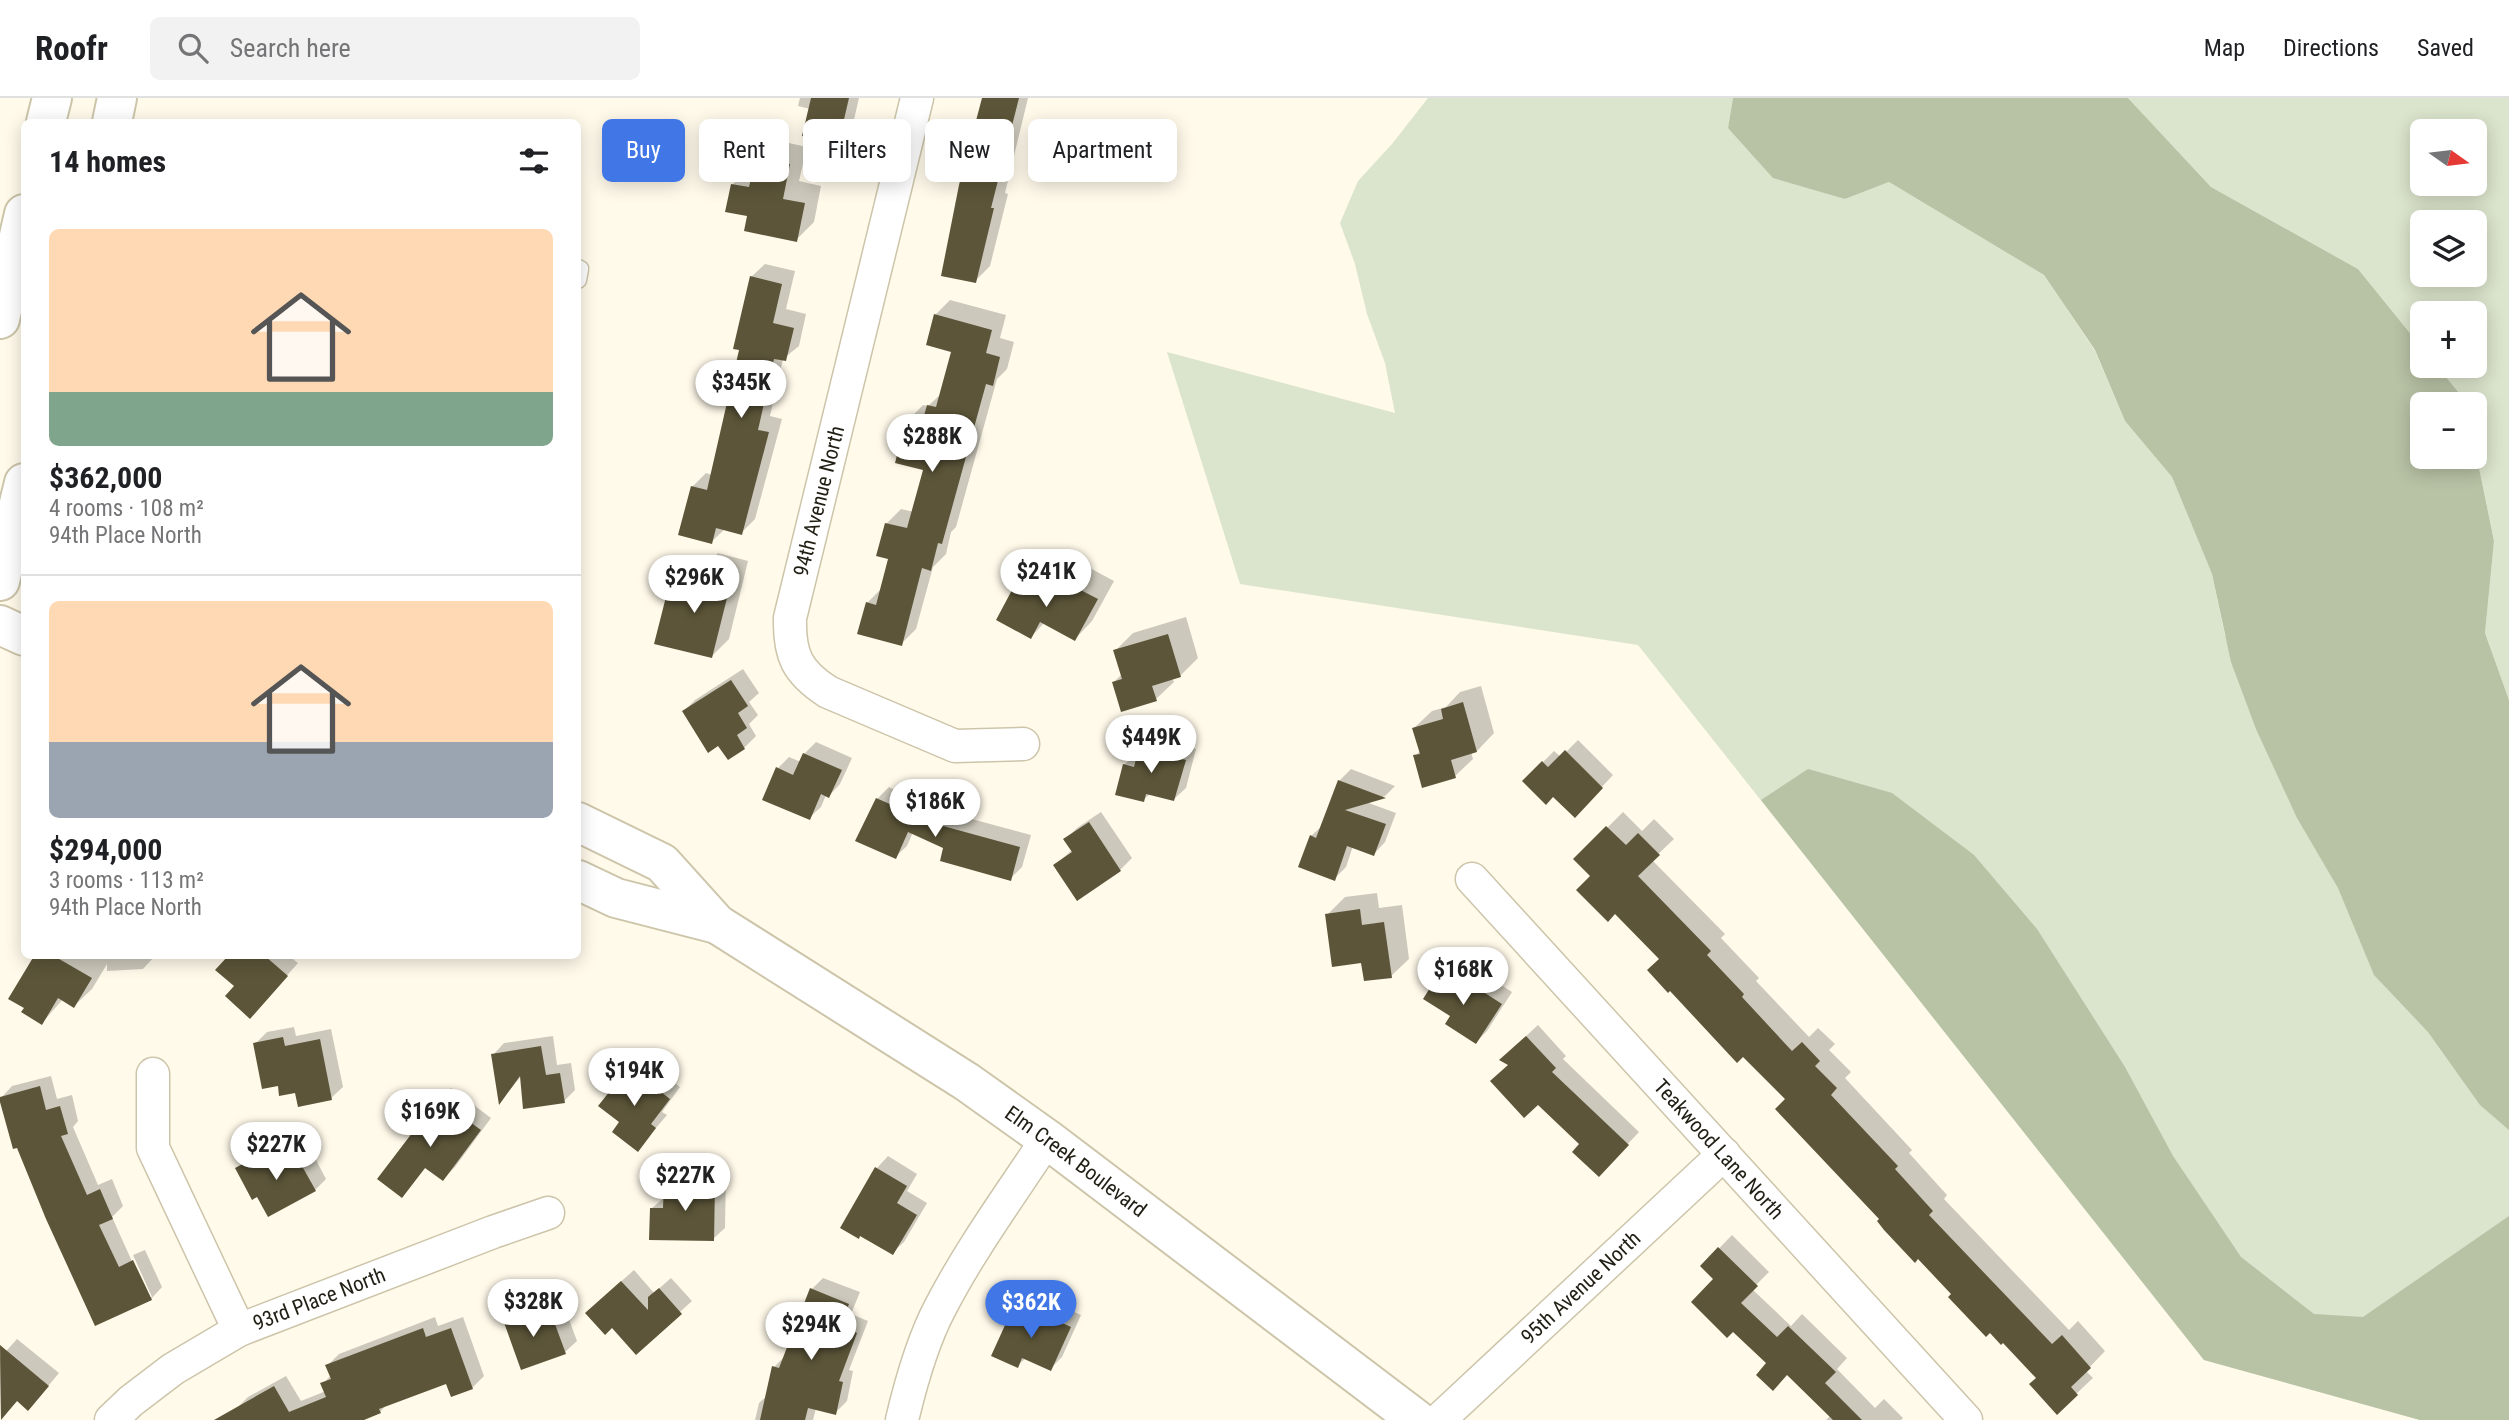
<!DOCTYPE html>
<meta charset="utf-8">
<style>
:root{--surface:#fff;--page:#f2f2f2;--text:#202124;--muted:#757577;--line:#e0e0e0;--accent:#4176e6}
body{margin:0;font-family:"Roboto Condensed",sans-serif;background:var(--page);color:var(--text);height:100vh;display:flex;flex-direction:column;font-size:26px;white-space:nowrap}
*{box-sizing:border-box;margin:0}
p{font-size:23px;color:var(--muted)}
.icon{flex:none;width:38px;height:38px;fill:none;stroke:currentColor;stroke-width:2;stroke-linecap:round;stroke-linejoin:round}
.map{position:relative;flex:1;overflow:hidden}
.details{position:absolute;left:21px;top:21px;width:560px;height:840px;display:flex;flex-direction:column;background:var(--surface);border-radius:10px;box-shadow:0 4px 18px #0003}
.details>*{flex:none}
.banner{position:absolute;left:602px;top:21px;width:665px;height:63px;display:flex;gap:14px}
.needle{width:46px;rotate:104deg}
.controls{position:absolute;left:2410px;top:21px;display:grid;gap:14px}
.controls a{display:grid;place-items:center;width:77px;height:77px;border-radius:10px;background:var(--surface);box-shadow:0 4px 18px #0003;font-size:35px}
.price{position:absolute;translate:-50% -60px;padding:0 16px;border-radius:24px;background:#fff;color:#222;font-size:23px;line-height:46px;filter:drop-shadow(0 2px 4px #0008)}
.price::after{content:'';position:absolute;left:50%;top:42px;width:21px;height:16px;margin-left:-10px;background:inherit;clip-path:polygon(0 0,100% 0,50% 100%)}
.price.on{background:var(--accent);color:#fff}
ul{padding:0;list-style:none}
li{display:grid;align-content:center;gap:14px;height:371px;padding:0 28px}
li+li{border-top:2px solid var(--line)}
li span{display:grid;place-items:center;height:217px;border-radius:10px;color:#555}
li>.icon{margin-inline-start:auto}
span .icon{width:126px;height:126px;fill:#fffc;stroke-width:1}
li b{font-size:30px}
h2{display:flex;justify-content:space-between;align-items:center;height:84px;padding:0 28px;font-size:30px}
.chip{padding:0 24px;border-radius:10px;background:var(--surface);box-shadow:0 4px 18px #0003;font-size:24px;line-height:63px}
.chip.on{background:var(--accent);color:#fff}
header{display:flex;align-items:center;gap:42px;box-sizing:border-box;height:98px;padding:0 35px;background:var(--surface);border-bottom:2px solid var(--line)}
header strong{font-size:33px}
nav{display:flex;gap:38px;margin-inline-start:auto;font-size:24px}
.search{width:490px;height:63px;background:var(--page);display:flex;align-items:center;gap:18px;box-sizing:border-box;padding:0 24px;border-radius:10px;color:var(--muted);font-size:26px}
.map>svg:first-child{display:block}
</style>
<header>
<strong>Roofr</strong>
<div class="search"><svg class="icon" aria-label="search" viewBox="0 0 24 24"><circle cx="10" cy="10" r="6"/><path d="M15 15l6 6"/></svg>Search here</div>
<nav><a>Map</a><a>Directions</a><a>Saved</a></nav>
</header>
<div class="map">
<svg width="2509" height="1322" viewBox="0 0 2509 1322">
<rect width="100%" height="100%" fill="#fffaea"/>
<g fill="#dbe4cc" fill-rule="evenodd">
<path d="M 1428,0 L 1733,0 L 1728,30 L 1845,101 L 1889,84 L 2044,177 L 2095,253 L 2125,323 L 2172,379 L 2212,476 L 2225,538 L 2509,614 L 2509,1322 L 2420,1322 L 2204,1262 L 1638,547 L 1240,486 L 1167,254 L 1395,315 L 1385,265 L 1367,216 L 1355,166 L 1340,125 L 1358,83 L 1392,46 Z"/>
<path d="M 2128,0 L 2509,0 L 2509,602 L 2485,535 L 2494,443 L 2475,350 L 2474,306 L 2465,306 L 2464,301 L 2437,268 L 2474,268 L 2474,215 L 2422,215 L 2422,250 L 2358,171 L 2211,89 ZM 2422,33 L 2474,33 L 2474,86 L 2422,86 ZM 2422,124 L 2474,124 L 2474,177 L 2422,177 Z"/>
</g>
<g fill="#b8c2a5">
<path d="M 1733,0 L 2128,0 L 2211,89 L 2358,171 L 2422,250 L 2422,268 L 2437,268 L 2464,301 L 2465,306 L 2422,306 L 2422,359 L 2474,359 L 2475,350 L 2494,443 L 2485,535 L 2509,602 L 2509,1032 L 2480,1007 L 2428,934 L 2374,877 L 2338,790 L 2297,720 L 2256,631 L 2231,564 L 2212,476 L 2172,379 L 2125,323 L 2095,252 L 2044,177 L 1889,84 L 1845,101 L 1773,80 L 1728,30 Z"/>
<path d="M 1808,671 L 1892,695 L 1974,757 L 2037,831 L 2125,969 L 2173,1058 L 2241,1159 L 2314,1216 L 2363,1219 L 2509,1118 L 2509,1322 L 2420,1322 L 2204,1262 L 1761,702 Z"/>
</g>
<g fill="#0003" fill-rule="evenodd">
<path d="M 800,0 L 859,0 L 852,30 L 837,45 L 810,11 L 798,8 Z"/>
<path d="M 984,0 L 1028,0 L 1005,95 L 1008,96 L 990,168 L 975,183 Z"/>
<path d="M 775,42 L 807,49 L 799,83 L 821,88 L 814,124 L 796,142 L 732,87 L 750,69 L 755,70 L 757,60 Z"/>
<path d="M 765,166 L 795,173 L 786,211 L 806,216 L 799,248 L 783,261 L 770,318 L 782,321 L 755,421 L 741,435 L 725,431 L 711,444 L 692,389 L 706,375 L 712,377 L 741,251 L 751,179 Z"/>
<path d="M 950,202 L 1006,217 L 1000,240 L 1014,244 L 1007,271 L 997,281 L 956,429 L 951,434 L 946,456 L 933,469 L 916,531 L 901,546 L 867,505 L 882,490 L 890,460 L 886,426 L 901,411 L 914,414 L 925,371 L 908,322 L 923,307 L 928,308 L 942,295 L 953,252 L 935,217 Z"/>
<path d="M 718,455 L 748,463 L 729,541 L 712,558 L 671,484 L 689,466 L 704,470 ZM 681,484 L 704,489 L 704,493 L 681,487 Z"/>
<path d="M 1040,459 L 1079,479 L 1088,469 L 1114,483 L 1092,523 L 1075,541 L 1044,525 L 1031,539 L 1023,476 Z"/>
<path d="M 1186,519 L 1198,560 L 1180,578 L 1172,580 L 1174,584 L 1156,601 L 1114,584 L 1122,576 L 1115,553 L 1133,535 Z"/>
<path d="M 743,571 L 759,595 L 749,604 L 758,617 L 749,626 L 756,638 L 744,650 L 728,660 L 719,645 L 684,613 L 695,602 Z"/>
<path d="M 1481,588 L 1494,635 L 1477,653 L 1471,654 L 1473,661 L 1455,678 L 1415,658 L 1421,652 L 1414,630 L 1432,613 L 1446,609 L 1460,594 Z"/>
<path d="M 1155,631 L 1171,635 L 1169,643 L 1196,651 L 1186,690 L 1174,701 L 1151,695 L 1143,702 L 1124,667 L 1136,656 L 1139,657 L 1143,642 Z"/>
<path d="M 1578,642 L 1613,677 L 1586,706 L 1543,664 L 1554,653 L 1561,659 Z"/>
<path d="M 816,644 L 852,660 L 840,686 L 829,698 L 826,697 L 821,709 L 809,720 L 778,670 L 789,659 L 801,664 L 804,656 Z"/>
<path d="M 1351,671 L 1395,688 L 1385,698 L 1366,704 L 1396,715 L 1385,744 L 1374,756 L 1353,748 L 1346,769 L 1334,781 L 1311,738 L 1323,727 L 1339,683 Z"/>
<path d="M 910,687 L 936,700 L 931,710 L 1031,737 L 1022,769 L 1010,781 L 913,734 L 907,748 L 895,759 L 877,701 L 889,689 L 901,695 Z"/>
<path d="M 1101,714 L 1132,760 L 1120,772 L 1077,800 L 1055,767 L 1072,752 L 1066,741 L 1077,730 Z"/>
<path d="M 1623,714 L 1642,733 L 1654,721 L 1674,741 L 1652,762 L 1725,836 L 1721,840 L 1759,880 L 1756,883 L 1809,939 L 1818,930 L 1835,946 L 1829,952 L 1851,974 L 1845,980 L 1912,1052 L 1909,1055 L 1947,1097 L 1944,1101 L 2069,1232 L 2078,1223 L 2105,1253 L 2086,1273 L 2093,1280 L 2057,1314 L 2038,1280 L 1881,1121 L 1787,1001 L 1743,957 L 1670,891 L 1661,861 L 1592,778 L 1576,761 Z"/>
<path d="M 1377,795 L 1379,810 L 1402,807 L 1409,861 L 1391,878 L 1363,864 L 1327,817 L 1345,799 Z"/>
<path d="M 36,858 L 100,858 L 106,861 L 106,858 L 154,858 L 154,859 L 143,871 L 107,873 L 107,866 L 92,891 L 74,908 L 63,901 L 42,925 L 26,910 L 11,901 Z"/>
<path d="M 230,858 L 289,858 L 298,865 L 261,907 L 218,872 Z"/>
<path d="M 1453,863 L 1479,880 L 1484,876 L 1512,894 L 1487,933 L 1476,944 L 1452,918 L 1425,900 L 1442,875 Z"/>
<path d="M 1538,927 L 1566,958 L 1563,961 L 1639,1034 L 1610,1065 L 1582,1046 L 1510,966 L 1513,950 Z"/>
<path d="M 294,929 L 296,938 L 331,931 L 343,989 L 331,1000 L 279,986 L 255,946 L 267,934 Z"/>
<path d="M 553,938 L 557,967 L 571,965 L 575,992 L 564,1003 L 522,977 L 500,1004 L 493,957 L 504,945 Z"/>
<path d="M 641,958 L 680,989 L 662,1014 L 667,1017 L 638,1051 L 622,1024 L 630,970 Z"/>
<path d="M 51,978 L 57,1001 L 72,997 L 78,1023 L 73,1029 L 98,1087 L 112,1081 L 123,1108 L 112,1119 L 148,1199 L 152,1199 L 133,1157 L 145,1152 L 162,1189 L 151,1201 L 96,1226 L 1,1000 L 12,988 Z"/>
<path d="M 451,990 L 491,1020 L 455,1069 L 443,1081 L 426,1069 L 402,1098 L 416,1035 L 440,1002 Z"/>
<path d="M 305,1041 L 326,1081 L 315,1092 L 258,1097 L 238,1071 L 249,1059 L 274,1045 L 279,1055 Z"/>
<path d="M 888,1058 L 917,1076 L 907,1093 L 927,1105 L 904,1144 L 892,1155 L 877,1070 Z"/>
<path d="M 677,1074 L 726,1074 L 725,1130 L 713,1141 L 652,1110 L 665,1099 L 665,1085 Z"/>
<path d="M 1732,1137 L 1769,1174 L 1752,1191 L 1791,1228 L 1802,1216 L 1847,1260 L 1837,1271 L 1875,1310 L 1884,1301 L 1903,1320 L 1901,1322 L 1826,1322 L 1831,1317 L 1787,1275 L 1769,1265 L 1715,1181 L 1702,1168 Z"/>
<path d="M 634,1172 L 654,1195 L 671,1180 L 692,1203 L 636,1254 L 599,1203 Z"/>
<path d="M 823,1180 L 860,1194 L 851,1216 L 868,1223 L 849,1272 L 853,1273 L 847,1303 L 835,1315 L 816,1310 L 813,1322 L 755,1322 L 759,1305 L 768,1297 L 774,1269 L 785,1258 L 812,1191 Z"/>
<path d="M 1034,1196 L 1081,1217 L 1062,1259 L 1050,1271 L 1026,1260 L 1017,1268 L 1007,1226 Z"/>
<path d="M 535,1201 L 541,1216 L 564,1208 L 577,1243 L 565,1254 L 504,1219 L 516,1208 Z"/>
<path d="M 435,1219 L 438,1228 L 463,1219 L 484,1278 L 472,1290 L 447,1283 L 388,1305 L 380,1314 L 360,1322 L 234,1322 L 237,1310 L 248,1299 L 286,1278 L 301,1303 L 326,1293 L 323,1286 L 331,1277 L 327,1268 L 339,1256 Z"/>
<path d="M 17,1241 L 59,1275 L 39,1299 L 18,1302 L 1,1320 L 0,1260 Z"/>
</g>
<g fill="#5c5539">
<path d="M 811,0 L 849,0 L 838,47 L 802,38 Z"/>
<path d="M 982,0 L 1019,0 L 991,110 L 994,110 L 976,185 L 941,178 L 959,87 Z"/>
<path d="M 756,59 L 790,66 L 783,101 L 805,105 L 797,144 L 744,133 L 747,118 L 725,114 L 731,86 L 749,89 Z"/>
<path d="M 750,178 L 782,186 L 773,225 L 794,230 L 786,263 L 774,261 L 758,332 L 769,334 L 742,437 L 716,430 L 712,446 L 678,437 L 691,388 L 707,392 L 739,252 L 733,251 Z"/>
<path d="M 934,216 L 992,232 L 986,255 L 1000,259 L 993,288 L 986,286 L 942,446 L 938,445 L 931,473 L 922,470 L 902,548 L 857,536 L 866,504 L 876,507 L 888,461 L 876,458 L 885,425 L 907,430 L 923,372 L 895,365 L 906,321 L 922,325 L 927,307 L 936,309 L 951,254 L 926,247 Z"/>
<path d="M 699,472 L 732,480 L 712,560 L 654,546 L 670,483 L 696,489 Z"/>
<path d="M 1021,475 L 1063,497 L 1069,486 L 1098,501 L 1075,543 L 1040,524 L 1031,541 L 996,522 Z"/>
<path d="M 1168,536 L 1181,579 L 1152,588 L 1157,603 L 1121,614 L 1112,584 L 1122,581 L 1113,552 Z"/>
<path d="M 731,582 L 748,608 L 738,615 L 747,630 L 737,637 L 745,651 L 728,662 L 718,648 L 708,655 L 682,613 Z"/>
<path d="M 1463,604 L 1477,654 L 1451,662 L 1456,680 L 1422,690 L 1413,657 L 1420,656 L 1412,630 L 1443,621 L 1441,611 Z"/>
<path d="M 1141,641 L 1161,647 L 1158,655 L 1186,662 L 1174,703 L 1146,696 L 1144,704 L 1115,697 L 1123,666 L 1134,669 Z"/>
<path d="M 1565,652 L 1603,690 L 1575,720 L 1553,699 L 1546,707 L 1522,683 L 1542,663 L 1548,669 Z"/>
<path d="M 803,655 L 842,672 L 829,700 L 821,696 L 810,722 L 762,702 L 776,669 L 793,677 Z"/>
<path d="M 1338,682 L 1386,700 L 1345,712 L 1386,726 L 1374,758 L 1347,748 L 1335,783 L 1298,769 L 1310,737 L 1316,740 Z"/>
<path d="M 897,698 L 926,711 L 921,722 L 1020,749 L 1011,783 L 940,763 L 943,750 L 908,734 L 896,761 L 855,743 L 876,700 L 892,707 Z"/>
<path d="M 1089,724 L 1121,773 L 1077,803 L 1053,767 L 1072,754 L 1063,741 Z"/>
<path d="M 1606,728 L 1626,747 L 1638,735 L 1660,757 L 1638,778 L 1711,853 L 1707,857 L 1744,896 L 1742,899 L 1792,953 L 1802,944 L 1820,963 L 1815,968 L 1837,990 L 1831,997 L 1898,1068 L 1895,1071 L 1933,1113 L 1929,1117 L 2052,1246 L 2062,1237 L 2091,1270 L 2071,1289 L 2078,1297 L 2057,1317 L 2029,1286 L 2036,1280 L 2003,1245 L 2001,1247 L 1990,1235 L 1986,1239 L 1948,1199 L 1951,1196 L 1918,1161 L 1915,1165 L 1884,1132 L 1877,1123 L 1879,1121 L 1775,1011 L 1785,1001 L 1743,959 L 1737,965 L 1670,893 L 1668,895 L 1647,872 L 1659,861 L 1615,816 L 1608,824 L 1576,792 L 1590,778 L 1573,761 Z"/>
<path d="M 1360,811 L 1362,827 L 1384,824 L 1392,880 L 1364,883 L 1361,865 L 1332,869 L 1325,816 Z"/>
<path d="M 34,858 L 54,858 L 92,880 L 74,910 L 58,900 L 42,927 L 21,914 L 24,910 L 8,901 Z"/>
<path d="M 228,858 L 265,858 L 288,878 L 250,921 L 225,898 L 234,888 L 215,872 Z"/>
<path d="M 1440,874 L 1468,891 L 1471,886 L 1502,906 L 1476,946 L 1445,926 L 1450,918 L 1423,901 Z"/>
<path d="M 1526,938 L 1556,970 L 1552,974 L 1629,1047 L 1599,1079 L 1572,1054 L 1579,1046 L 1538,1007 L 1524,1020 L 1490,983 L 1508,967 L 1499,962 Z"/>
<path d="M 283,939 L 285,948 L 320,941 L 332,1002 L 298,1009 L 295,995 L 279,998 L 278,988 L 262,991 L 253,945 Z"/>
<path d="M 541,948 L 546,977 L 560,975 L 565,1005 L 523,1011 L 520,978 L 499,1007 L 491,956 Z"/>
<path d="M 629,969 L 670,1001 L 651,1026 L 656,1030 L 638,1054 L 612,1034 L 619,1024 L 598,1008 Z"/>
<path d="M 40,988 L 46,1012 L 60,1008 L 68,1036 L 61,1038 L 87,1097 L 100,1091 L 113,1121 L 99,1127 L 119,1169 L 133,1162 L 152,1202 L 95,1228 L 46,1121 L 17,1050 L 13,1051 L 0,1004 L 0,999 Z"/>
<path d="M 438,1001 L 481,1032 L 443,1083 L 425,1070 L 402,1100 L 377,1081 Z"/>
<path d="M 293,1052 L 316,1093 L 268,1119 L 257,1099 L 252,1102 L 235,1070 L 262,1056 L 267,1066 Z"/>
<path d="M 875,1069 L 907,1088 L 897,1105 L 917,1117 L 893,1157 L 860,1138 L 859,1141 L 840,1130 Z"/>
<path d="M 664,1085 L 715,1085 L 714,1143 L 649,1142 L 650,1110 L 663,1110 Z"/>
<path d="M 1718,1149 L 1758,1188 L 1741,1205 L 1777,1239 L 1788,1228 L 1836,1274 L 1825,1285 L 1862,1322 L 1833,1322 L 1787,1277 L 1773,1293 L 1756,1277 L 1766,1265 L 1733,1234 L 1727,1240 L 1691,1204 L 1713,1181 L 1700,1168 Z"/>
<path d="M 621,1183 L 648,1212 L 648,1199 L 659,1190 L 682,1216 L 636,1257 L 612,1230 L 605,1237 L 585,1215 Z"/>
<path d="M 810,1190 L 849,1206 L 840,1228 L 857,1235 L 839,1283 L 843,1284 L 836,1317 L 808,1310 L 805,1322 L 760,1322 L 772,1268 L 779,1270 Z"/>
<path d="M 1021,1206 L 1071,1229 L 1051,1273 L 1022,1260 L 1018,1270 L 991,1258 L 1006,1225 L 1012,1228 Z"/>
<path d="M 524,1211 L 529,1227 L 552,1218 L 566,1256 L 521,1272 L 502,1219 Z"/>
<path d="M 423,1230 L 426,1239 L 451,1230 L 473,1291 L 451,1299 L 446,1286 L 379,1311 L 381,1315 L 364,1322 L 214,1322 L 274,1288 L 289,1314 L 326,1299 L 320,1285 L 331,1281 L 325,1267 Z"/>
<path d="M 0,1247 L 49,1288 L 28,1313 L 17,1303 L 1,1322 Z"/>
</g>
<g fill="none" stroke-linecap="round" stroke-linejoin="round">
<g stroke="#cdc5aa" stroke-width="19">
<path id="service" d="M 578,170 L 580,171 L 578,182"/>
</g>
<g stroke="#cdc5aa" stroke-width="35">
<g id="minor">
<path d="M 917,0 L 790,520 C 789,557 797,574 828,594 L 955,648 L 1023,646"/>
<path id="s1" d="M 1472,781 L 1966,1322"/>
<path d="M 153,976 L 153,1050 L 239,1232"/>
<path id="s2" d="M 111,1322 L 131,1303 L 173,1271 L 239,1232 L 493,1134 L 548,1115"/>
<path d="M 902,1322 C 911,1284 922,1244 940,1210 C 971,1150 1011,1096 1047,1041"/>
<path id="s3" d="M 1439,1322 L 1724,1056"/>
</g>
</g>
<g stroke="#cdc5aa" stroke-width="42">
<g id="secondary">
<path d="M 46,24 L 52,0"/>
<path d="M 112,24 L 117,0"/>
<path d="M 0,221 L 24,116"/>
<path d="M 0,483 L 24,385"/>
<path d="M 0,527 L 24,538"/>
<path id="s4" d="M 578,724 L 662,765 L 717,826 L 967,984 L 1047,1041 L 1417,1322"/>
<path d="M 578,782 L 616,800 L 717,826"/>
</g>
</g>
<use href="#service" stroke="#fff" stroke-width="16"/>
<use href="#minor" stroke="#fff" stroke-width="32"/>
<use href="#secondary" stroke="#fff" stroke-width="38"/>
</g>
<g text-anchor="middle" dominant-baseline="central" stroke-width="7" stroke-linejoin="round" paint-order="stroke">
<g font-size="21" fill="#211e14" stroke="#fff">
<text transform="translate(819 403) rotate(-76)">94th Avenue North</text>
<text stroke="none"><textPath href="#s1" startOffset="366">Teakwood Lane North</textPath></text>
<text stroke="none"><textPath href="#s4" startOffset="606">Elm Creek Boulevard</textPath></text>
<text stroke="none"><textPath href="#s3" startOffset="194">95th Avenue North</textPath></text>
<text stroke="none"><textPath href="#s2" startOffset="243">93rd Place North</textPath></text>
</g>
</g>
</svg>
<div class="controls">
<a><svg class="needle" viewBox="-14 -14 28 28"><path d="M0-13l5 13h-10z" fill="#e53935"/><path d="M0 13l5-13h-10z" fill="#757577"/></svg></a>
<a><svg class="icon" aria-label="layers" viewBox="0 0 24 24"><path d="M12 4l9 5-9 5-9-5zM3 14l9 5 9-5"/></svg></a>
<a>+</a>
<a>−</a>
</div>
<b class="price" style="left:741px;top:322px">$345K</b>
<b class="price" style="left:932px;top:376px">$288K</b>
<b class="price" style="left:1046px;top:511px">$241K</b>
<b class="price" style="left:694px;top:517px">$296K</b>
<b class="price" style="left:1151px;top:677px">$449K</b>
<b class="price" style="left:935px;top:741px">$186K</b>
<b class="price" style="left:1463px;top:909px">$168K</b>
<b class="price" style="left:634px;top:1010px">$194K</b>
<b class="price" style="left:430px;top:1051px">$169K</b>
<b class="price" style="left:276px;top:1084px">$227K</b>
<b class="price" style="left:685px;top:1115px">$227K</b>
<b class="price" style="left:533px;top:1241px">$328K</b>
<b class="price on" style="left:1031px;top:1242px">$362K</b>
<b class="price" style="left:811px;top:1264px">$294K</b>
<div class="banner">
<a class="chip on">Buy</a>
<a class="chip">Rent</a>
<a class="chip">Filters</a>
<a class="chip">New</a>
<a class="chip">Apartment</a>
</div>
<section class="details">
<h2>14 homes<svg class="icon" aria-label="filters" viewBox="0 0 24 24"><path d="M4 7h16M4 17h16"/><circle cx="9" cy="7" r="2"/><circle cx="15" cy="17" r="2"/></svg></h2>
<ul>
<li><span style="background:linear-gradient(#ffd9b3 75%,#7fa58c 0)"><svg class="icon" aria-label="home" viewBox="0 0 24 24"><path d="M3 11l9-7 9 7M6 9v11h12V9"/></svg></span><div><b>$362,000</b><p>4 rooms · 108 m²</p><p>94th Place North</p></div></li>
<li><span style="background:linear-gradient(#ffd9b3 65%,#9aa5b1 0)"><svg class="icon" aria-label="home" viewBox="0 0 24 24"><path d="M3 11l9-7 9 7M6 9v11h12V9"/></svg></span><div><b>$294,000</b><p>3 rooms · 113 m²</p><p>94th Place North</p></div></li>
</ul>
</section>
</div>
